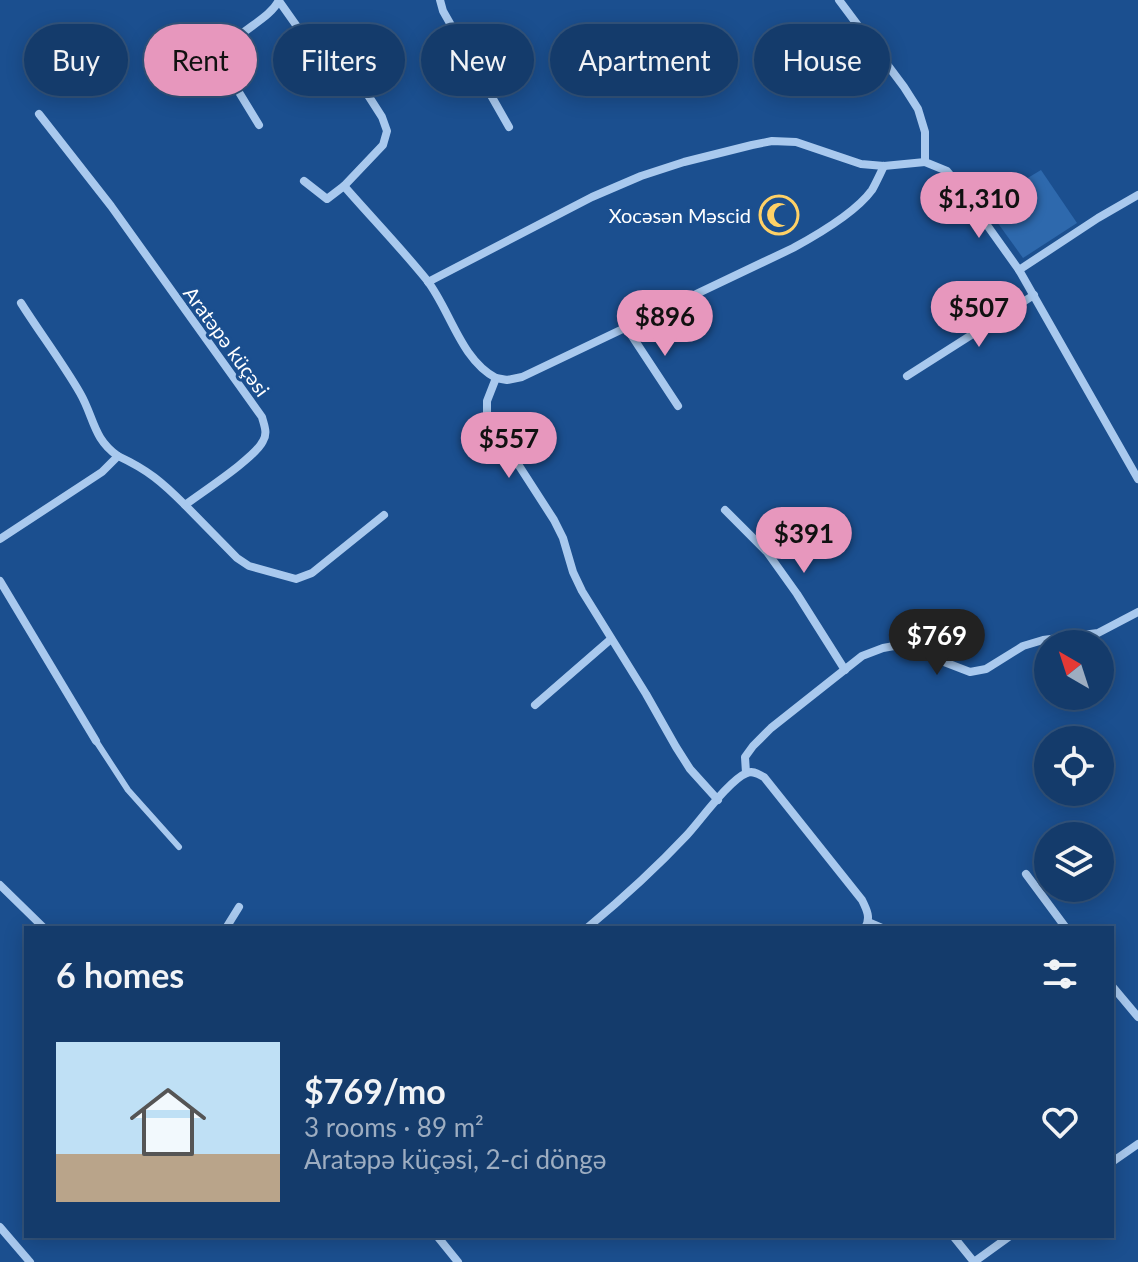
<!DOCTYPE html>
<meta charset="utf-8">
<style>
:root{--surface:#143b6b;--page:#1d4271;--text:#f1f3f6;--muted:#9dadc1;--line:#33557e;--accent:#e797bd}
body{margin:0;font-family:Lato,sans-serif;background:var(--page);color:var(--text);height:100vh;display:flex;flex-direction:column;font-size:30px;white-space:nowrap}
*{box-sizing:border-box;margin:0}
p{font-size:26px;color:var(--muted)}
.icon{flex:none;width:44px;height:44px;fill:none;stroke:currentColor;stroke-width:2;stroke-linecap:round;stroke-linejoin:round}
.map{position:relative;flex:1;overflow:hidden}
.drawer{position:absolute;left:24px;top:926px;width:1090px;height:312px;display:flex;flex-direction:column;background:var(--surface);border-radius:0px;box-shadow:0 4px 20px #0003,0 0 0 2px var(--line)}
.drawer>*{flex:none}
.guide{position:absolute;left:24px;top:24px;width:1090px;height:72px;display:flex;gap:16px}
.needle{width:52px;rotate:321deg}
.buttons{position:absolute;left:1034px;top:630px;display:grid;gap:16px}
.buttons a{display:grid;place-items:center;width:80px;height:80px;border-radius:50%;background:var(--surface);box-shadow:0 4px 20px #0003,0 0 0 2px var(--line);font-size:40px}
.price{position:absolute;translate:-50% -68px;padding:0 18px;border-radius:28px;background:var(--accent);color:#111;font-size:26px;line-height:52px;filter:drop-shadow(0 2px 4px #0008)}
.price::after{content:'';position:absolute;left:50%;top:48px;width:24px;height:18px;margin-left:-12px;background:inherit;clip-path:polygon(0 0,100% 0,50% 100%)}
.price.on{background:#222;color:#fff}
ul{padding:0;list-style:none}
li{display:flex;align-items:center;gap:24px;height:200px;padding:0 32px}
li+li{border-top:2px solid var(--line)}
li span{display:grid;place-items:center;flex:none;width:224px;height:160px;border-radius:0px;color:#555}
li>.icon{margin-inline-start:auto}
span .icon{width:96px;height:96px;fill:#fffc;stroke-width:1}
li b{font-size:34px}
h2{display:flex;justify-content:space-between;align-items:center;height:96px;padding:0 32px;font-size:34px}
.tag{padding:0 28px;border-radius:36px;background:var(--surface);box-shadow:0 4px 20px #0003,0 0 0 2px var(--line);font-size:28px;line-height:72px}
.tag.on{background:var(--accent);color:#111}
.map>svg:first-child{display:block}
</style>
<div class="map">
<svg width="1138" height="1262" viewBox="0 0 1138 1262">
<rect width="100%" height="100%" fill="#1b4f8f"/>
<path fill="#2e69ad" d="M 1041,170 L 1077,223 L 1023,258 L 984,204 Z"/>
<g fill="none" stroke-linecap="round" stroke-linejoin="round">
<path stroke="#a9c9ee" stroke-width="6" d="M 96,741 L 128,790 L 179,847"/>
<g stroke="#a9c9ee" stroke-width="8">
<path d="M 440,0 L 443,11 L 509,127"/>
<path d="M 839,0 L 904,87 L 918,109 L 925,132 L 925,162 L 947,171 L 957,183 L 1019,270 L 1138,479"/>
<path d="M 279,1 L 308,42 L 319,46 L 330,46 L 341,53 L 382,117 L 387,131 L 383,145 L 344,186"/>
<path d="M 259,125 L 223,66 C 222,34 267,25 279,0"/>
<path d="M 304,181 L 327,199 L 344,186 C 371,217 400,247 426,279 C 450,309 460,359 496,378 L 487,401 L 487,416 L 554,520 L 563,538 L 573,572 L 582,591 L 646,694 L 676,747 L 690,769 L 718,800"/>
<path d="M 1019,270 L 1098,218 L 1138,195"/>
<path d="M 428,282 L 592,197 L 641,176 L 684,162 L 752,145 L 772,141 L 796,142 L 861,164 L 884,166 L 925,162"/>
<path d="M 21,303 C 40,333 62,362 80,393 C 94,417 93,439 118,456"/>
<path d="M 626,327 L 678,406"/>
<path d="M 907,376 L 1034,295"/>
<path d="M 496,378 L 507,380 L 522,377 L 793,248 C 817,235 856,212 872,190 C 876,183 880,174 884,166"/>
<path d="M 185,505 L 237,558 L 249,566 L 296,579 L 312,573 L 384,515"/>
<path d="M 725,510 L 767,552 L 797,594 L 845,670"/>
<path d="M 0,539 L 102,472 L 118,456 C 148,470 162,482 185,505 C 202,492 255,458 263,441 C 268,433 264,425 262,417 L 111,206 L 39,114"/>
<path d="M 0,581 L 96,741"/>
<path d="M 535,705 L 611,639"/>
<path d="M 746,773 L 745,757 L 753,746 L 771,728 L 862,656 L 883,648 L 900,645 L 970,672 L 986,669 L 1023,646 L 1043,640 L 1098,633 L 1138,612"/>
<path d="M 1026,874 L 1066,928"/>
<path d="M 0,885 L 44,928"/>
<path d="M 868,922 L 882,928"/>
<path d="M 226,928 L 239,907"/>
<path d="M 587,928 C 622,899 656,868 687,835 C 700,821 730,779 747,773 C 753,770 758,774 764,777 L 862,900 C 867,910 871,918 865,928"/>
<path d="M 1112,986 L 1138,1017"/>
<path d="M 1112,1162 L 1138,1144"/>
<path d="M 0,1227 L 30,1262"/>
<path d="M 437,1236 L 458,1262"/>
<path d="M 953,1236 L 974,1262 L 1010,1236"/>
</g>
</g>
<defs>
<g id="mosque-ring" transform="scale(2)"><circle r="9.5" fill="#1b4f8f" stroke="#ffd166" stroke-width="1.5"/><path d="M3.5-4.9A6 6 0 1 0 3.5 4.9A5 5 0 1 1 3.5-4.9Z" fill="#ffd166"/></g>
</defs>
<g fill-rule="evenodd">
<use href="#mosque-ring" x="779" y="215"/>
</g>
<g text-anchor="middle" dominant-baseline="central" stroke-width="6" stroke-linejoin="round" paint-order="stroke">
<g font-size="20" fill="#fff" stroke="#1b4f8f" text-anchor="end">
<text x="751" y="215">Xocəsən Məscid</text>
</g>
<g font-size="20" fill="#fff" stroke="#1b4f8f">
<text transform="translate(227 341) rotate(54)">Aratəpə küçəsi</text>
</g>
</g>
</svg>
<div class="buttons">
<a><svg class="needle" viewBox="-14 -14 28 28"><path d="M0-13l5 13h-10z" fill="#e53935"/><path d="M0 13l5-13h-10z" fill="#9dadc1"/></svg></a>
<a><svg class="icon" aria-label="locate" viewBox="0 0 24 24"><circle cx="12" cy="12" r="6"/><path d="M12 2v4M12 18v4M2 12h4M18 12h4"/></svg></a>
<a><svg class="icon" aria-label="layers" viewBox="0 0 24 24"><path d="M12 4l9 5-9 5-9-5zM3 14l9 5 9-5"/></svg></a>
</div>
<b class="price" style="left:979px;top:240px">$1,310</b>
<b class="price" style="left:979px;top:349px">$507</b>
<b class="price" style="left:665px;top:358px">$896</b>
<b class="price" style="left:509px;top:480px">$557</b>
<b class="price" style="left:804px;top:575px">$391</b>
<b class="price on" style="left:937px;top:677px">$769</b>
<div class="guide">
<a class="tag">Buy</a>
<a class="tag on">Rent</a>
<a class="tag">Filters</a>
<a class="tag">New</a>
<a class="tag">Apartment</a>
<a class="tag">House</a>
</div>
<section class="drawer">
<h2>6 homes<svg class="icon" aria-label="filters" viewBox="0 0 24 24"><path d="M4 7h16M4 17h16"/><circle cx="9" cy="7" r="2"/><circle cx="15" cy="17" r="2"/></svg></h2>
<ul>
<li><span style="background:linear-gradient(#bfe0f5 70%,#b9a48a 0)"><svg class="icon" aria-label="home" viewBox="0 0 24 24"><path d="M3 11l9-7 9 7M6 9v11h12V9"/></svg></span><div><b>$769/mo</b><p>3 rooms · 89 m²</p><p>Aratəpə küçəsi, 2-ci döngə</p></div><svg class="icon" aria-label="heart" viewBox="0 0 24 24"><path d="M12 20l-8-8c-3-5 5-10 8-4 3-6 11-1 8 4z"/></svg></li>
</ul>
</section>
</div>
